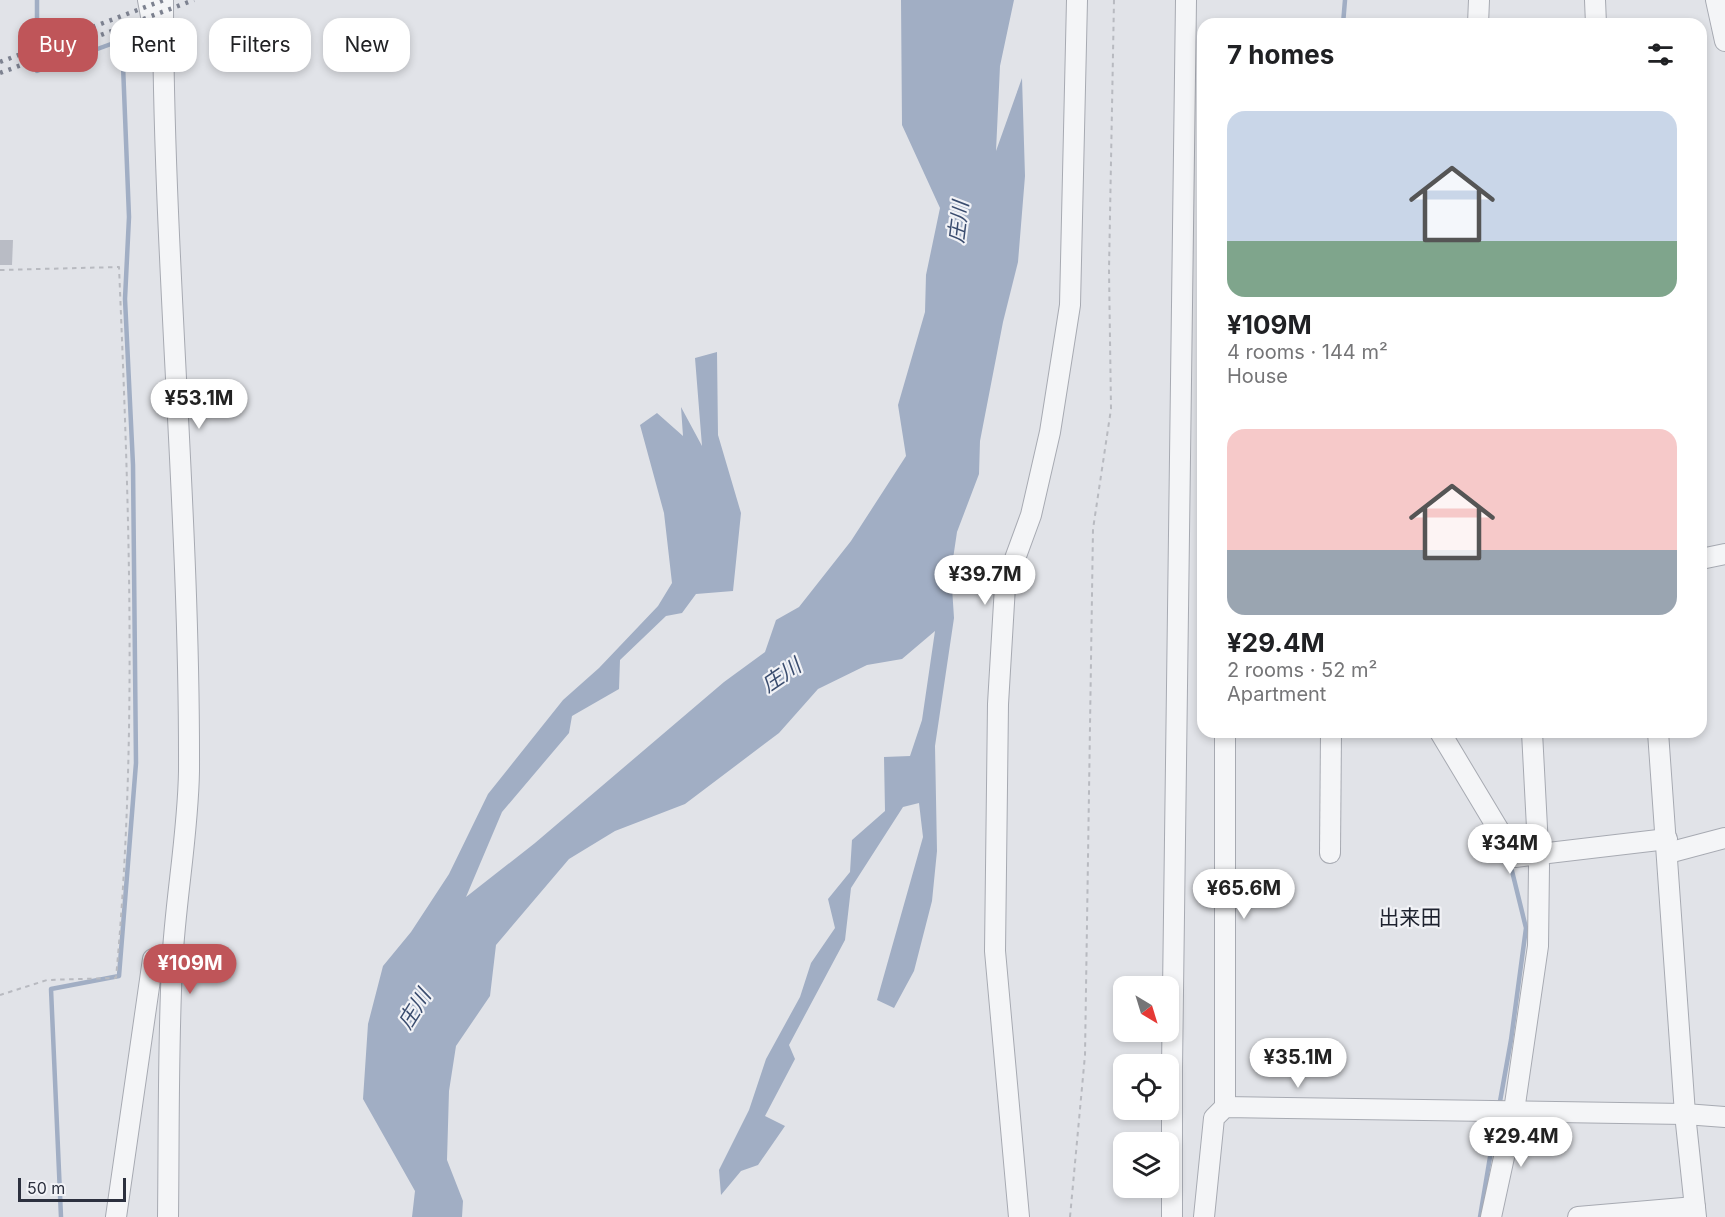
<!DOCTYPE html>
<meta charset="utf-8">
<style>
:root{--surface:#fff;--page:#f2f2f2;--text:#202124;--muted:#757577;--accent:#bf5559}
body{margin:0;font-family:Inter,"Noto Sans JP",sans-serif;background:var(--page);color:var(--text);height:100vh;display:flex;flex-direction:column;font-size:22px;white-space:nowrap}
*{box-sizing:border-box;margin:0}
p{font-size:20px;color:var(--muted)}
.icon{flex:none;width:33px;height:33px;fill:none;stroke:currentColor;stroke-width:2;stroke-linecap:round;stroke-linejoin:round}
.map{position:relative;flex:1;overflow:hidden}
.panel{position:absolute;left:1197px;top:18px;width:510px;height:720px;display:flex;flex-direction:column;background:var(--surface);border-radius:18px;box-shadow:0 3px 9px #0003}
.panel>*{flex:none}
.banner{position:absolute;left:18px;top:18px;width:570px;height:54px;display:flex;gap:12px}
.needle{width:39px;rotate:142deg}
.controls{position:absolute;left:1113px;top:976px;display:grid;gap:12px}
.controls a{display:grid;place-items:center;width:66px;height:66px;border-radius:12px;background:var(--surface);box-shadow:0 3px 9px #0003;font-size:30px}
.scale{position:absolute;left:18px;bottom:15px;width:108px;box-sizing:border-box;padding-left:6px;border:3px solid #2c303e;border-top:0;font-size:16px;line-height:21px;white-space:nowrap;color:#2c303e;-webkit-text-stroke:4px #f1f2f6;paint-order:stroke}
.price{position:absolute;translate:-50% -51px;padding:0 14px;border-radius:21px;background:#fff;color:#222;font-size:20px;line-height:39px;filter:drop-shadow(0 2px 3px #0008)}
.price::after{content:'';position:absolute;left:50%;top:36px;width:18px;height:14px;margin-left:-9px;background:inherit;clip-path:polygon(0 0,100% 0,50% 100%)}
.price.on{background:var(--accent);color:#fff}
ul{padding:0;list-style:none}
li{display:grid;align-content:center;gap:12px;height:318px;padding:0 30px}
li span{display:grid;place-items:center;height:186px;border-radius:18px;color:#555}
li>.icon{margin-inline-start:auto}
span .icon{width:108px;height:108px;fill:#fffc;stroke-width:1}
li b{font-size:26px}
h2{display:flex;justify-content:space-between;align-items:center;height:72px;padding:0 30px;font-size:26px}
.pill{padding:0 21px;border-radius:18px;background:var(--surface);box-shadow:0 3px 9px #0003;font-size:21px;line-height:54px}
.pill.on{background:var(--accent);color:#fff}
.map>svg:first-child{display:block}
</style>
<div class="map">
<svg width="1725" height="1217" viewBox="0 0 1725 1217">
<rect width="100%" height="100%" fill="#e1e3e8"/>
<path fill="#a1aec4" d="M 901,0 L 1014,0 L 1000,66 L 996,151 L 1022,78 L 1025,176 L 1018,262 L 1003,322 L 980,441 L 979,474 L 957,532 L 951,572 L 954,618 L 935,746 L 937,851 L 932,901 L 914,971 L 894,1008 L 877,1000 L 923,837 L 919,803 L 903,807 L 851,888 L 845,940 L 789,1045 L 795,1059 L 765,1116 L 785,1126 L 758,1165 L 741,1171 L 721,1195 L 719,1170 L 749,1110 L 766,1059 L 800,997 L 811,963 L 835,928 L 828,899 L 850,872 L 852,840 L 885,811 L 884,757 L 910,756 L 922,720 L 935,631 L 902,659 L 867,665 L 818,689 L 779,733 L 685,804 L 615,831 L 569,859 L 496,945 L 490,996 L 456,1046 L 449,1091 L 447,1160 L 463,1201 L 462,1217 L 412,1217 L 415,1191 L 363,1099 L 368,1024 L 383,966 L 411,932 L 449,874 L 488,794 L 563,700 L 599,668 L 658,606 L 672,583 L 664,513 L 640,425 L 657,413 L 683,436 L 681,407 L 702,446 L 695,358 L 717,352 L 718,435 L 741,513 L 733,591 L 696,594 L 682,613 L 666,616 L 620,660 L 619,689 L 572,716 L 569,733 L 502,812 L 466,897 L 535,843 L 724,682 L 765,652 L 776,620 L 799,607 L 851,541 L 906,456 L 898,405 L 925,312 L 926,275 L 940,208 L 902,125 Z"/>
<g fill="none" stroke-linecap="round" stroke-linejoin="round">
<g stroke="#a1aec4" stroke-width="4.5">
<path d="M 37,0 L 37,71 L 122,40 L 129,217 L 125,299 L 133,465 L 136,763 L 119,976 L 51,989 L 61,1217"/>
<path d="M 1343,24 L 1345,0"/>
<path d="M 1499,1107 L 1511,1040 L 1526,928 L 1512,871 L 1504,857"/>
<path d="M 1480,1217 L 1497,1115"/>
</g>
</g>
<path fill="#b9bcc5" d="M 0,240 L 13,240 L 12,265 L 0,265 Z"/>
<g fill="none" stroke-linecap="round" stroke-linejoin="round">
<g stroke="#a7aab2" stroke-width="22">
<g id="minor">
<path d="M 148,0 L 154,32"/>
<path d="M 163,0 C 163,257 190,514 189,771 C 188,836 175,901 172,966 C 168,1049 169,1133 168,1217"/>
<path d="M 1595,0 L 1596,24"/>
<path d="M 1716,0 L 1725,41"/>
<path d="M 1478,24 L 1479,0"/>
<path d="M 1701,559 L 1725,554"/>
<path d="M 1440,732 L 1515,857 L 1667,839"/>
<path d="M 1658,732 L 1685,1114 L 1696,1217"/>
<path d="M 1330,853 L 1331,732"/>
<path d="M 1668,853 L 1725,838"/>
<path d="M 1225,1107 L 1225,732"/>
<path d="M 116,1217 L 153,959 L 172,964"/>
<path d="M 1019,1217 L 995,951 L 998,704 L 1005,586 L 1031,515 L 1050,432 L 1070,305 L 1077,0"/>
<path d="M 1172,1217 L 1172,1068 L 1186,0"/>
<path d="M 1204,1217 L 1214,1118 L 1225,1107 L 1685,1114 L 1725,1117"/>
<path d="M 1491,1217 L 1514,1111 L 1538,946 L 1539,866 L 1532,732"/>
<path d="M 1578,1217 L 1695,1207"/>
</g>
</g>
<g stroke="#b8bac0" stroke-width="2" stroke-dasharray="4.5 4.5" stroke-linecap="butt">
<path d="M 0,270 L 119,267 C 129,504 138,741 116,978 L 47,980 L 0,995"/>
<path d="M 1070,1217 L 1085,1055 L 1093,529 L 1111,409 L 1109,270 L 1114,0"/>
</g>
<use href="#minor" stroke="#f4f5f7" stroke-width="20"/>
<g stroke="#7d8290" stroke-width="4.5" stroke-dasharray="3 6" stroke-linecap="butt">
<path d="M 0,62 L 164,0"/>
<path d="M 0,73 L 194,0"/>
</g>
</g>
<g text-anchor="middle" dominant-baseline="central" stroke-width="4.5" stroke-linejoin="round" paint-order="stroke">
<g font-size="21" font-style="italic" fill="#3a4c6e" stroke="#f1f2f6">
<text transform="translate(958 222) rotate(-83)">庄川</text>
<text transform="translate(781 675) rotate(-34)">庄川</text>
<text transform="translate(414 1009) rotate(-58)">庄川</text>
</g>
<g font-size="21" fill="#1e222f" stroke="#f1f2f6">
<text x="1410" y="917">出来田</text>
</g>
</g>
</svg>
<div class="controls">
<a><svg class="needle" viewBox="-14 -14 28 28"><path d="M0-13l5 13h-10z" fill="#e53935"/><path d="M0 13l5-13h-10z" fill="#757577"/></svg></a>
<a><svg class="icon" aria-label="locate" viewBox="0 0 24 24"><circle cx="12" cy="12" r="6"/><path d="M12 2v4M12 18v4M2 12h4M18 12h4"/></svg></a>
<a><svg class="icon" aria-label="layers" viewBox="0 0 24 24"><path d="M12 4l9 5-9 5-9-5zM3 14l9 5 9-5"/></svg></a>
</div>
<div class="scale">50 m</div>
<b class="price" style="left:199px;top:430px">¥53.1M</b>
<b class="price" style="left:985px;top:606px">¥39.7M</b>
<b class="price" style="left:1510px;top:875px">¥34M</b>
<b class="price" style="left:1244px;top:920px">¥65.6M</b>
<b class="price on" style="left:190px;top:995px">¥109M</b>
<b class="price" style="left:1298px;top:1089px">¥35.1M</b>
<b class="price" style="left:1521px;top:1168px">¥29.4M</b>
<div class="banner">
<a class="pill on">Buy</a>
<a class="pill">Rent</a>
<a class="pill">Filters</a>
<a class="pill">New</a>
</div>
<section class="panel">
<h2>7 homes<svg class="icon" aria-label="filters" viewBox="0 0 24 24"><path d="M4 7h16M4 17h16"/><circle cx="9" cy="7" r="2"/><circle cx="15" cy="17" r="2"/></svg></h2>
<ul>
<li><span style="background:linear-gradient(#c9d6e8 70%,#7fa58c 0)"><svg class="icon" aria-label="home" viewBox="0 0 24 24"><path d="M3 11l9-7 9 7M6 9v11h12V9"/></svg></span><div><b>¥109M</b><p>4 rooms · 144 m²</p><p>House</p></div></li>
<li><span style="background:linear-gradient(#f6c9c9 65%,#9aa5b1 0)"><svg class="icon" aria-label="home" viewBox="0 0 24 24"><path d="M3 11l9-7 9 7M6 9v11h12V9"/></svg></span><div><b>¥29.4M</b><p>2 rooms · 52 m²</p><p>Apartment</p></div></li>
</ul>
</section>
</div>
